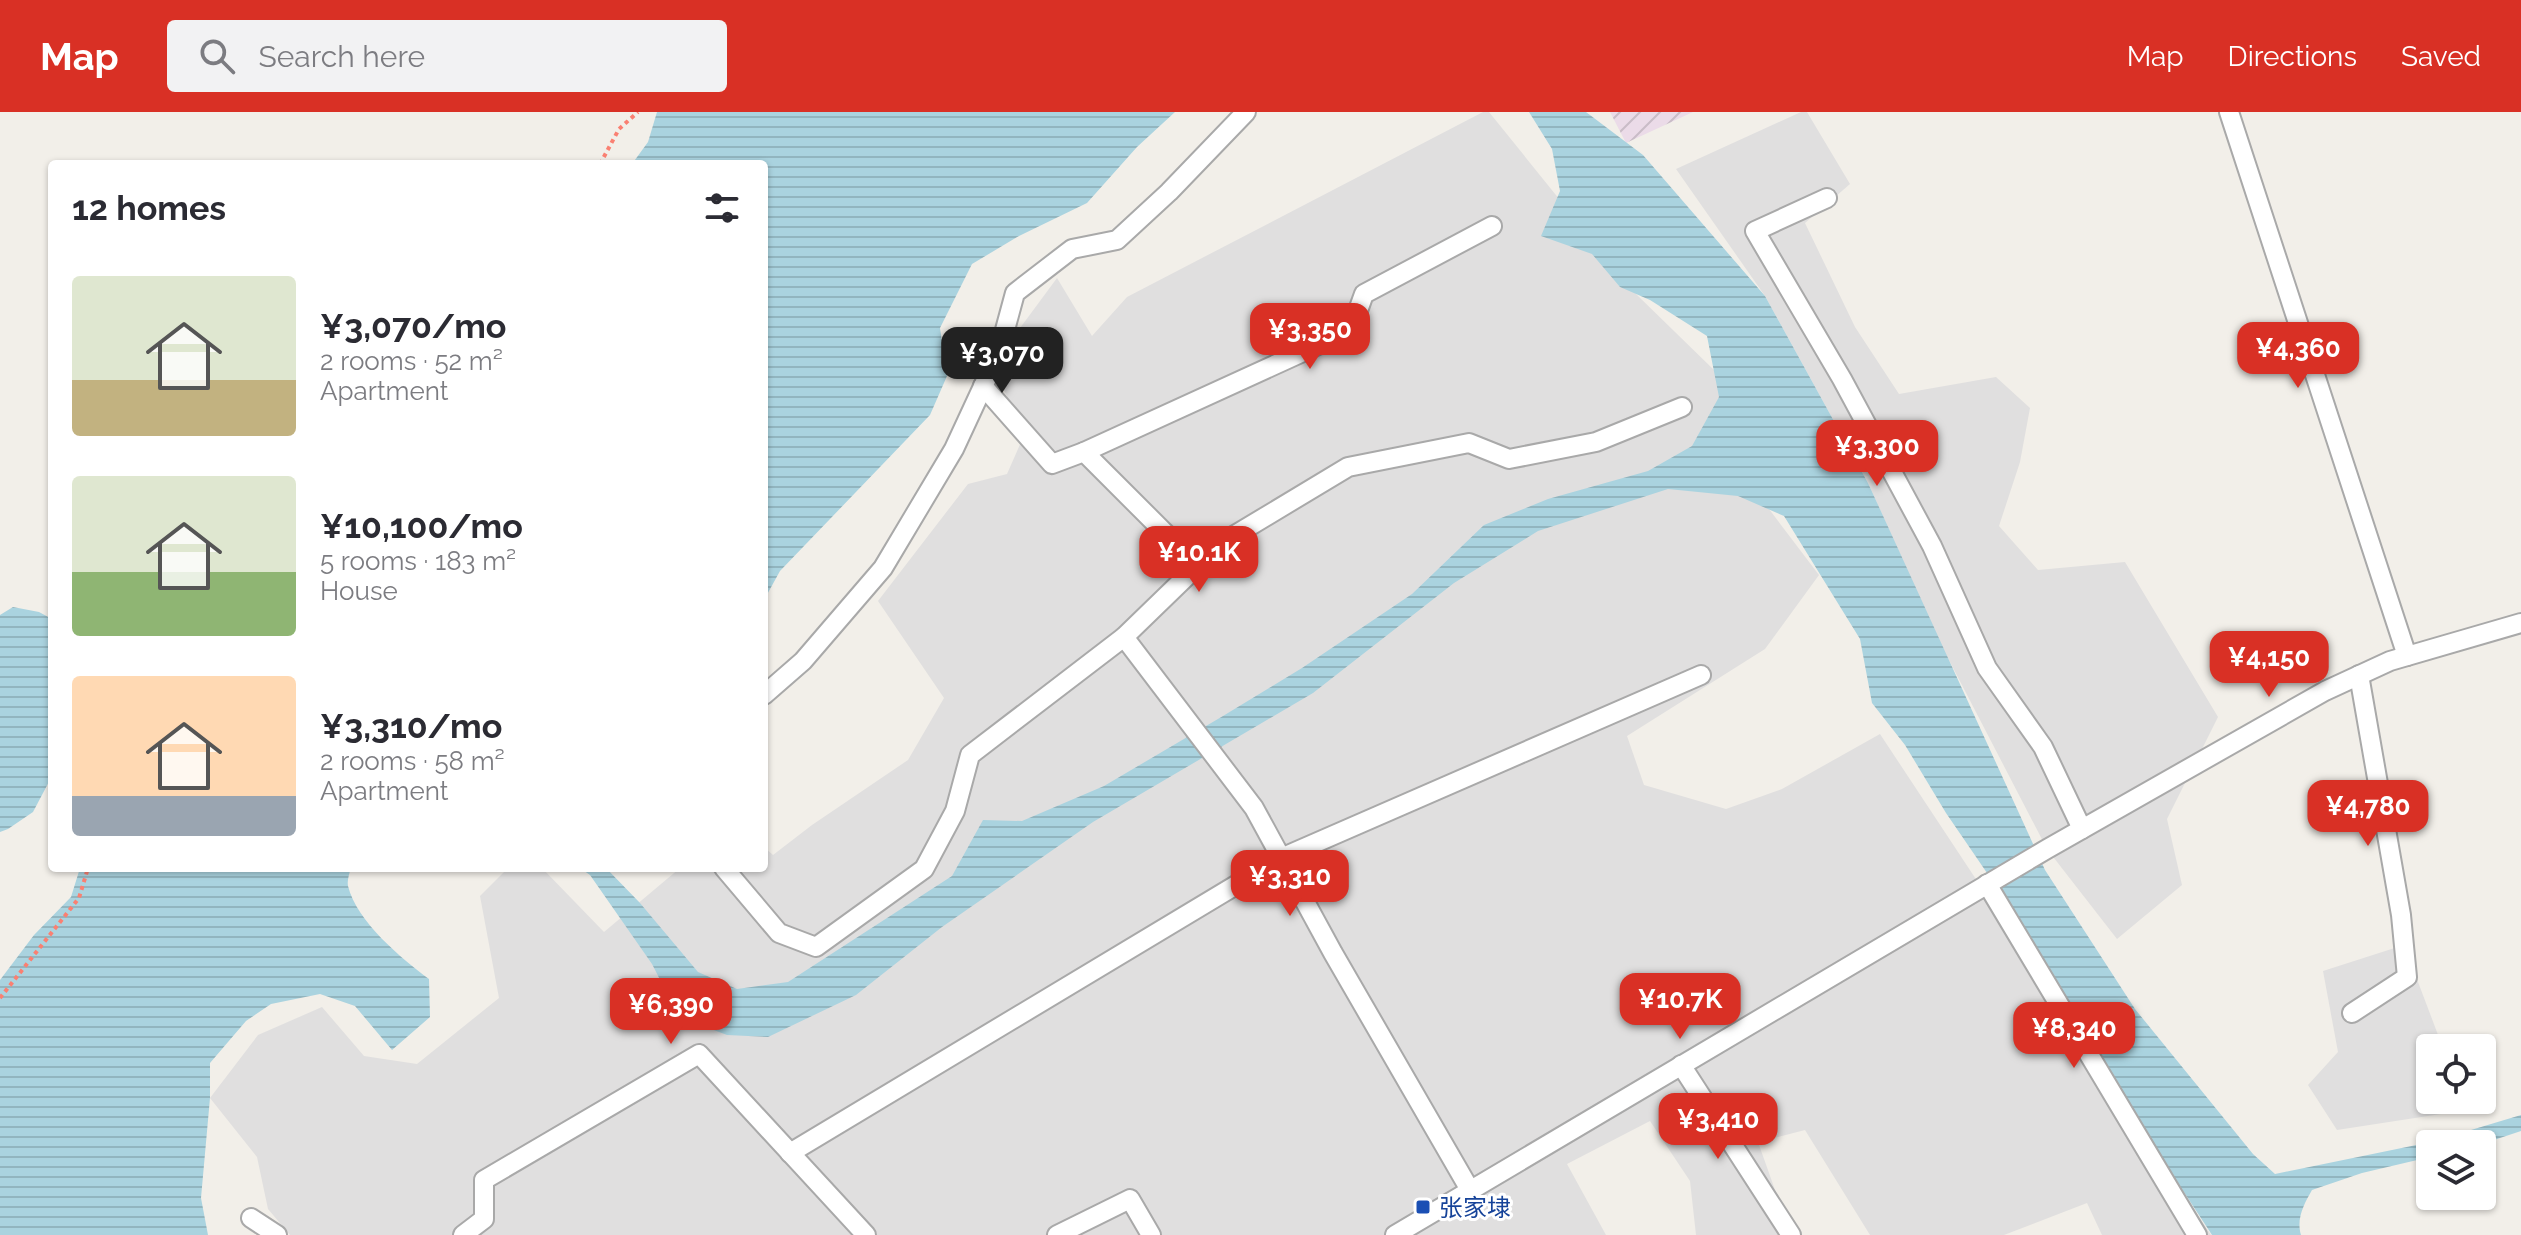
<!DOCTYPE html>
<meta charset="utf-8">
<style>
:root{--surface:#fff;--page:#f2f2f3;--text:#2b2b33;--muted:#7c7c81;--accent:#d93025}
body{margin:0;font-family:Raleway,"Noto Sans SC",sans-serif;background:var(--page);color:var(--text);height:100vh;display:flex;flex-direction:column;font-size:30px;white-space:nowrap}
*{box-sizing:border-box;margin:0}
p{font-size:26px;color:var(--muted)}
.icon{flex:none;width:44px;height:44px;fill:none;stroke:currentColor;stroke-width:2;stroke-linecap:round;stroke-linejoin:round}
.map{position:relative;flex:1;overflow:hidden}
.drawer{position:absolute;left:48px;top:48px;width:720px;height:712px;display:flex;flex-direction:column;background:var(--surface);border-radius:8px;box-shadow:0 2px 6px #0004}
.drawer>*{flex:none}
.tools{position:absolute;left:2416px;top:922px;display:grid;gap:16px}
.tools a{display:grid;place-items:center;width:80px;height:80px;border-radius:8px;background:var(--surface);box-shadow:0 2px 6px #0004;font-size:40px}
.price{position:absolute;translate:-50% -68px;padding:0 18px;border-radius:16px;background:var(--accent);color:#fff;font-size:26px;line-height:52px;filter:drop-shadow(0 2px 4px #0008)}
.price::after{content:'';position:absolute;left:50%;top:48px;width:24px;height:18px;margin-left:-12px;background:inherit;clip-path:polygon(0 0,100% 0,50% 100%)}
.price.current{background:#222;color:#fff}
ul{padding:0;list-style:none}
li{display:flex;align-items:center;gap:24px;height:200px;padding:0 24px}
li span{display:grid;place-items:center;flex:none;width:224px;height:160px;border-radius:8px;color:#555}
li>.icon{margin-inline-start:auto}
span .icon{width:96px;height:96px;fill:#fffc;stroke-width:1}
li b{font-size:34px}
h2{display:flex;justify-content:space-between;align-items:center;height:96px;padding:0 24px;font-size:34px}
header{display:flex;align-items:center;gap:48px;box-sizing:border-box;height:112px;padding:0 40px;background:var(--accent);color:#fff}
header strong{font-size:38px}
nav{display:flex;gap:44px;margin-inline-start:auto;font-size:28px}
.search{width:560px;height:72px;background:var(--page);display:flex;align-items:center;gap:20px;box-sizing:border-box;padding:0 28px;border-radius:8px;color:var(--muted);font-size:30px}
.map>svg:first-child{display:block}
</style>
<header>
<strong>Map</strong>
<div class="search"><svg class="icon" aria-label="search" viewBox="0 0 24 24"><circle cx="10" cy="10" r="6"/><path d="M15 15l6 6"/></svg>Search here</div>
<nav><a>Map</a><a>Directions</a><a>Saved</a></nav>
</header>
<div class="map">
<svg width="2521" height="1123" viewBox="0 0 2521 1123">
<defs>
<pattern id="industrial-furrows" width="10" height="10" patternUnits="userSpaceOnUse" patternTransform="scale(2)"><rect width="10" height="10" fill="#ebdbe8"/><path d="M-1 1l2-2M0 10L10 0M9 11l2-2" fill="none" stroke="#c9bcc7"/></pattern>
<pattern id="water-rules" width="6" height="5" patternUnits="userSpaceOnUse" patternTransform="scale(2)"><rect width="6" height="5" fill="#aad3df"/><path d="M0 2.5h6" fill="none" stroke="#92b5bf"/></pattern>
</defs>
<rect width="100%" height="100%" fill="#f2efe9"/>
<g fill="#e0dfdf">
<path d="M 1483,0 L 1489,0 L 1635,181 L 1714,258 L 1769,397 L 1819,463 L 1765,537 L 1627,624 L 1644,673 L 1726,697 L 1782,677 L 1880,622 L 2211,1123 L 2102,1123 L 2087,1091 L 2004,1123 L 1870,1123 L 1805,1018 L 1758,1030 L 1791,1123 L 1696,1123 L 1690,1069 L 1650,1009 L 1567,1052 L 1606,1123 L 290,1123 L 268,1097 L 257,1045 L 210,986 L 258,923 L 322,895 L 364,944 L 417,952 L 499,886 L 480,784 L 508,756 L 542,756 L 604,820 L 680,756 L 764,756 L 764,735 L 773,743 L 812,713 L 908,648 L 944,586 L 878,489 L 968,372 L 1007,362 L 1025,321 L 992,254 L 1057,166 L 1092,224 L 1127,185 Z"/>
<path d="M 1801,0 L 1807,0 L 1850,72 L 1805,111 L 1855,215 L 1899,282 L 1996,265 L 2030,296 L 2020,350 L 1999,414 L 2038,458 L 2125,450 L 2218,605 L 2167,707 L 2182,773 L 2117,827 L 2047,737 L 1937,525 L 1868,371 L 1765,184 L 1676,57 Z"/>
<path d="M 2404,833 L 2443,936 L 2430,936 L 2430,988 L 2464,988 L 2467,998 L 2337,1018 L 2308,973 L 2338,940 L 2323,859 Z"/>
</g>
<path fill="url(#industrial-furrows)" d="M 1610,0 L 1693,0 L 1626,31 Z"/>
<g fill="url(#water-rules)">
<path d="M 657,0 L 1175,0 L 1137,35 L 1087,91 L 1019,124 L 972,152 L 940,216 L 947,264 L 930,303 L 780,459 L 764,488 L 764,52 L 632,52 L 648,30 Z"/>
<path d="M 1529,0 L 1586,0 L 1643,43 L 1765,184 L 1868,371 L 2045,758 L 2135,897 L 2253,1042 L 2275,1062 L 2431,1030 L 2521,1003 L 2521,1019 L 2482,1032 L 2430,1032 L 2430,1045 L 2362,1061 L 2312,1078 C 2304,1092 2296,1107 2301,1123 L 2212,1123 L 2138,1010 L 2013,799 L 1946,701 L 1905,633 L 1872,591 L 1860,527 L 1784,404 L 1738,384 L 1668,377 L 1538,419 L 1454,471 L 1313,581 L 1093,710 L 942,815 L 856,883 L 768,925 L 727,923 L 679,905 L 652,852 L 590,763 L 580,756 L 606,756 L 640,791 L 698,860 L 737,877 L 788,870 L 952,764 L 983,708 L 1022,709 L 1104,674 L 1223,604 L 1302,556 L 1412,482 L 1484,413 L 1548,387 L 1648,359 L 1692,334 L 1719,285 L 1707,224 L 1650,188 L 1620,175 L 1592,142 L 1541,124 L 1560,79 L 1552,37 Z"/>
<path d="M 13,495 L 39,500 L 52,507 L 52,664 L 33,700 L 8,717 L 0,720 L 0,503 Z"/>
<path d="M 80,756 L 351,756 C 349,762 347,769 348,774 C 357,810 401,846 429,867 L 430,905 L 392,938 L 355,894 L 320,882 L 271,892 L 246,909 L 210,951 L 210,986 L 201,1086 L 208,1123 L 0,1123 L 0,868 L 34,823 L 71,785 Z"/>
</g>
<g fill="none" stroke-linecap="round" stroke-linejoin="round">
<g stroke="#a9a9a9" stroke-width="22">
<g id="minor">
<path d="M 2229,0 L 2407,544"/>
<path d="M 1827,86 L 1755,119 L 1842,267 L 1932,434 L 1987,556 L 2043,635 L 2082,717"/>
<path d="M 983,274 L 1052,352 L 1084,340 L 1198,454"/>
<path d="M 1084,340 L 1351,218 L 1364,182 L 1492,114"/>
<path d="M 1124,525 L 1254,696 L 1333,841 L 1470,1078"/>
<path d="M 764,583 L 803,549 L 883,456 L 954,337 L 999,240 L 1015,181 L 1072,137 L 1117,128 L 1169,80 L 1246,0"/>
<path d="M 724,756 L 779,821 L 816,835 L 924,757 L 955,699 L 970,643 L 1124,525 L 1220,432 L 1348,355 L 1469,331 L 1509,347 L 1596,330 L 1682,295"/>
<path d="M 1987,772 L 2197,1123"/>
<path d="M 2352,901 L 2407,865 L 2401,803 L 2359,563"/>
<path d="M 1681,953 L 1791,1123"/>
<path d="M 790,1041 L 1281,746 L 1701,563"/>
<path d="M 251,1106 L 277,1123"/>
<path d="M 463,1123 L 484,1107 L 484,1068 L 699,942 L 866,1123"/>
<path d="M 1057,1123 L 1130,1087 L 1151,1123"/>
<path d="M 1395,1123 L 2047,737 L 2325,579 L 2390,549 L 2521,511"/>
</g>
</g>
<g stroke="#fa8072" stroke-width="4" stroke-dasharray="4 4" stroke-linecap="butt">
<path d="M 600,52 L 619,17 L 638,0"/>
<path d="M 0,886 L 79,786 L 88,756"/>
</g>
<use href="#minor" stroke="#fff" stroke-width="18"/>
</g>
<rect fill="#1a4fb4" stroke="#fff" stroke-width="3" x="1415" y="1087" width="16" height="16" rx="4"/>
<g text-anchor="middle" dominant-baseline="central" stroke-width="6" stroke-linejoin="round" paint-order="stroke">
<g font-size="24" fill="#164399" stroke="#fff" text-anchor="start">
<text x="1439" y="1095">张家埭</text>
</g>
</g>
</svg>
<div class="tools">
<a><svg class="icon" aria-label="locate" viewBox="0 0 24 24"><circle cx="12" cy="12" r="6"/><path d="M12 2v4M12 18v4M2 12h4M18 12h4"/></svg></a>
<a><svg class="icon" aria-label="layers" viewBox="0 0 24 24"><path d="M12 4l9 5-9 5-9-5zM3 14l9 5 9-5"/></svg></a>
</div>
<b class="price" style="left:1310px;top:259px">¥3,350</b>
<b class="price" style="left:2298px;top:278px">¥4,360</b>
<b class="price current" style="left:1002px;top:283px">¥3,070</b>
<b class="price" style="left:1877px;top:376px">¥3,300</b>
<b class="price" style="left:1199px;top:482px">¥10.1K</b>
<b class="price" style="left:2269px;top:587px">¥4,150</b>
<b class="price" style="left:2368px;top:736px">¥4,780</b>
<b class="price" style="left:1290px;top:806px">¥3,310</b>
<b class="price" style="left:1680px;top:929px">¥10.7K</b>
<b class="price" style="left:671px;top:934px">¥6,390</b>
<b class="price" style="left:2074px;top:958px">¥8,340</b>
<b class="price" style="left:1718px;top:1049px">¥3,410</b>
<section class="drawer">
<h2>12 homes<svg class="icon" aria-label="filters" viewBox="0 0 24 24"><path d="M4 7h16M4 17h16"/><circle cx="9" cy="7" r="2"/><circle cx="15" cy="17" r="2"/></svg></h2>
<ul>
<li><span style="background:linear-gradient(#dfe7d0 65%,#c2b280 0)"><svg class="icon" aria-label="home" viewBox="0 0 24 24"><path d="M3 11l9-7 9 7M6 9v11h12V9"/></svg></span><div><b>¥3,070/mo</b><p>2 rooms · 52 m²</p><p>Apartment</p></div></li>
<li><span style="background:linear-gradient(#dfe7d0 60%,#8fb573 0)"><svg class="icon" aria-label="home" viewBox="0 0 24 24"><path d="M3 11l9-7 9 7M6 9v11h12V9"/></svg></span><div><b>¥10,100/mo</b><p>5 rooms · 183 m²</p><p>House</p></div></li>
<li><span style="background:linear-gradient(#ffd9b3 75%,#9aa5b1 0)"><svg class="icon" aria-label="home" viewBox="0 0 24 24"><path d="M3 11l9-7 9 7M6 9v11h12V9"/></svg></span><div><b>¥3,310/mo</b><p>2 rooms · 58 m²</p><p>Apartment</p></div></li>
</ul>
</section>
</div>
